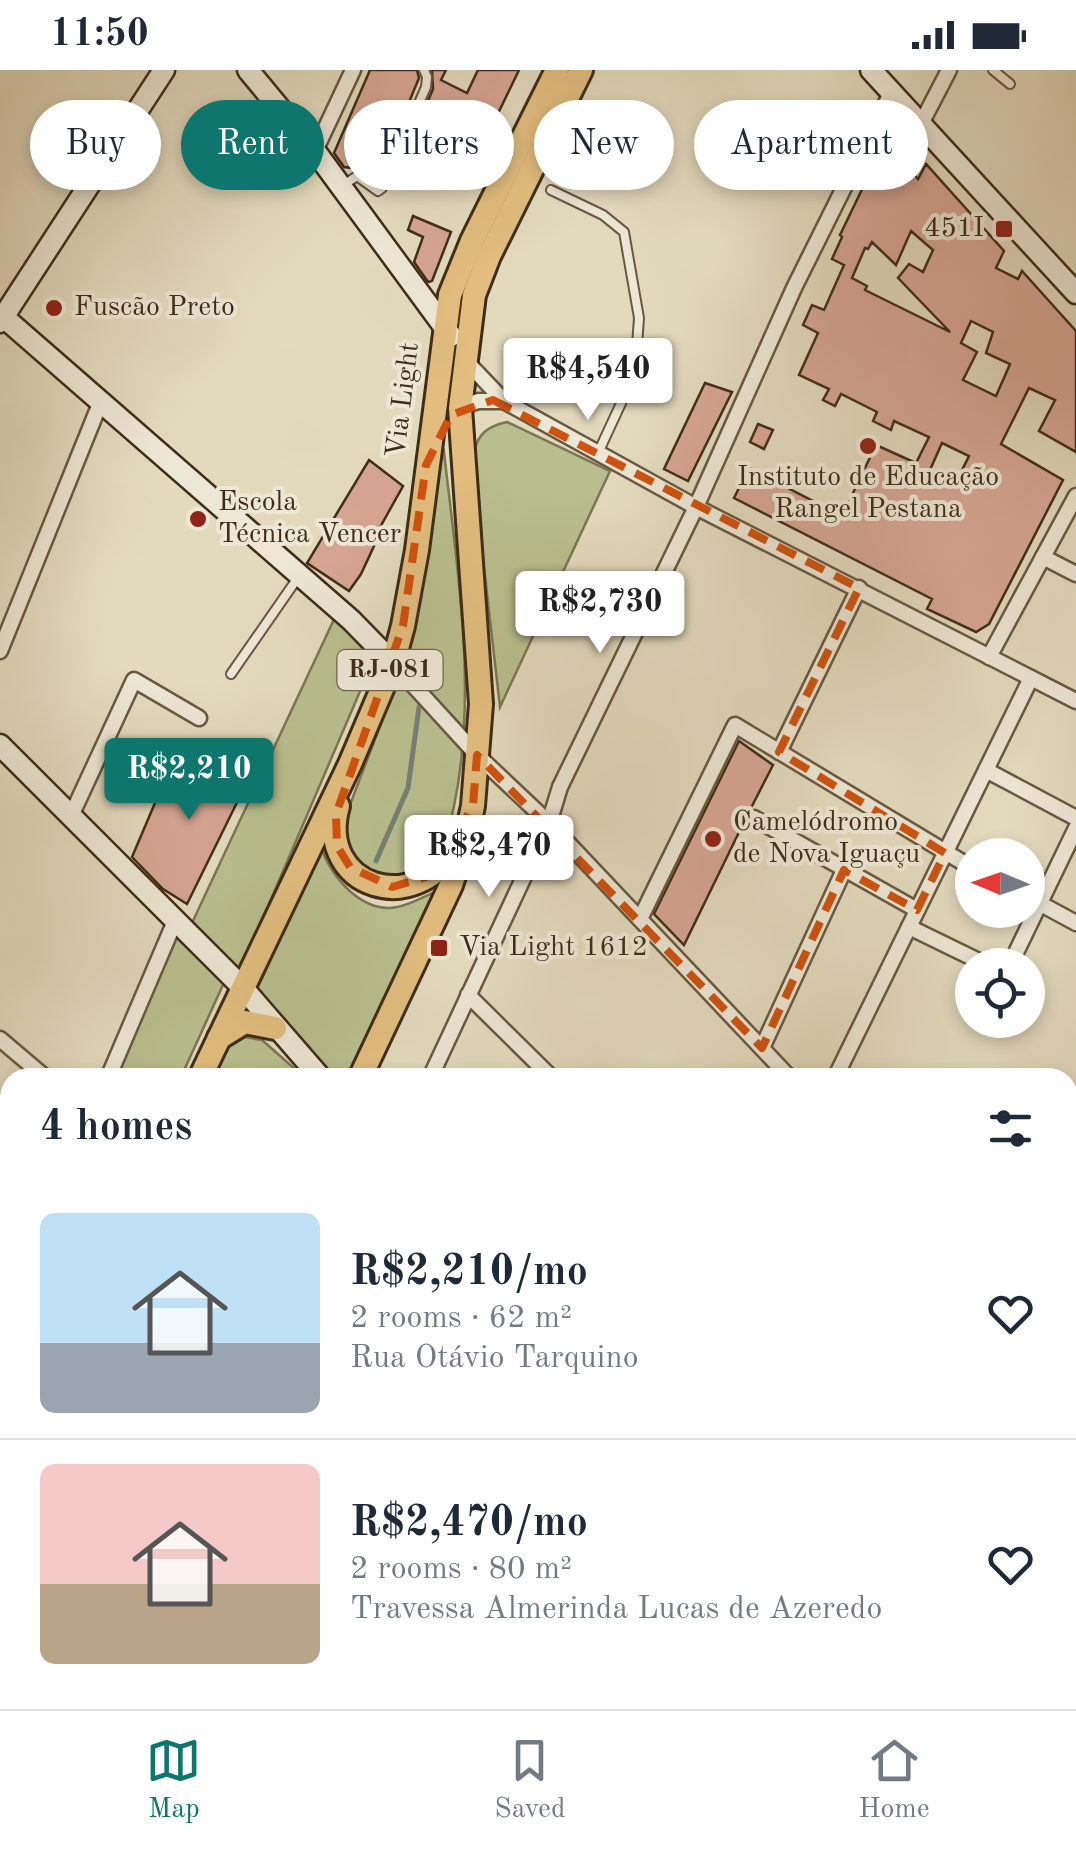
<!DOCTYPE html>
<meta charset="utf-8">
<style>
:root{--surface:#fff;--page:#f6f6f7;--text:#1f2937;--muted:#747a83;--line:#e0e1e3;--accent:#0f766e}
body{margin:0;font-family:"Old Standard TT",serif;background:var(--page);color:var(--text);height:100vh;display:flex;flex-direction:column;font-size:38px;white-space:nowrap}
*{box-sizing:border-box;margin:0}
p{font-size:32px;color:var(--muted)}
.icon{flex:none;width:55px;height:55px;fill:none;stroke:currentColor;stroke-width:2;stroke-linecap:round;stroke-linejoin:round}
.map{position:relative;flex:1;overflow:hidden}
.sheet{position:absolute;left:0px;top:998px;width:1078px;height:642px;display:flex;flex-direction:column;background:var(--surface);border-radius:30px 30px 0 0;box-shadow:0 5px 15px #0003}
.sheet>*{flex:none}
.guide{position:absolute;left:30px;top:30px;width:1018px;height:90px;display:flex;gap:20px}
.needle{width:65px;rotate:272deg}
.controls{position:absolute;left:955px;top:768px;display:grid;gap:20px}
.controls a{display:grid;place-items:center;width:90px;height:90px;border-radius:50%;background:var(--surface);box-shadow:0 5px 15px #0003;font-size:50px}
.price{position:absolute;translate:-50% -85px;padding:0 22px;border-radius:10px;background:#fff;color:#222;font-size:32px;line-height:65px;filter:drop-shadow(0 2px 5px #0008)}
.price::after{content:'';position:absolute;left:50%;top:60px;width:30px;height:22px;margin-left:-15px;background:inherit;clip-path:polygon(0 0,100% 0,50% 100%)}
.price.current{background:var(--accent);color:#fff}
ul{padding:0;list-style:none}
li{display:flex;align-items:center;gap:30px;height:250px;padding:0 40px}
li+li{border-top:2px solid var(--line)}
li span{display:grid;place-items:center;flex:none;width:280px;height:200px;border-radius:15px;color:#555}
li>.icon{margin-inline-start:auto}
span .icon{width:120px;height:120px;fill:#fffc;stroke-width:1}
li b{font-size:42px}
h2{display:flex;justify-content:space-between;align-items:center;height:120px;padding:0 40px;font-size:42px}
.chip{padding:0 35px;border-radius:45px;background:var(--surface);box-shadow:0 5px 15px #0003;font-size:35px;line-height:90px}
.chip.current{background:var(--accent);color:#fff}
.status{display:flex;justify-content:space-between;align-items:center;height:70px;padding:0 50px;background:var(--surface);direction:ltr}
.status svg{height:28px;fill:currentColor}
.tabs{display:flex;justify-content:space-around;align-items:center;height:140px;border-top:2px solid var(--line);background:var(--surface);font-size:28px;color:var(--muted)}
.tabs a{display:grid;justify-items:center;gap:5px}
.tabs .current{color:var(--accent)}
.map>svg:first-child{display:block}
</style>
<div class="status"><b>11:50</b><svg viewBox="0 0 49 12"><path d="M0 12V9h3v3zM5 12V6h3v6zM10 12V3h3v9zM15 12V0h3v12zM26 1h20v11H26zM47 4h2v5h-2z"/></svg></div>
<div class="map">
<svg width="1076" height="1639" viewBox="0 0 1076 1639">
<rect width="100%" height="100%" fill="#e3dabe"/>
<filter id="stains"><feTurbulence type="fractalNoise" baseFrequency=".002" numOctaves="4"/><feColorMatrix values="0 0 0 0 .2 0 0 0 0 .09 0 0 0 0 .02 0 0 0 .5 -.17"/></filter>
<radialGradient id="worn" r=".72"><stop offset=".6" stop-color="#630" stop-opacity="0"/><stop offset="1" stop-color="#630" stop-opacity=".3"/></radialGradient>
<g fill="#b9be8e" stroke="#7c7653" stroke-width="2.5">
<path d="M 507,352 L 610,401 L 500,637 L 472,393 C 475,369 482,357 507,352 Z"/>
<path d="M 444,382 C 457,498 478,621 454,736 C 450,753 447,773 437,787 C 424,805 401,807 381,810 L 351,788 L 343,753 L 405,591 L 437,397 Z"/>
<path d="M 337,543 L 376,584 L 239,904 L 192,853 Z"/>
<path d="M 321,777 C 330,806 362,844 397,837 C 410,835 423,827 435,822 L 350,1007 L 330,1007 L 256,921 Z"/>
<path d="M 176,860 L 227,906 L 181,1007 L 114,1008 Z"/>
<path d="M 239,966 L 262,970 L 304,1007 L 206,1008 L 222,976 Z"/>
<path d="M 10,1438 L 10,1630 L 52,1630 L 48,1639 L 0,1639 L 0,1459 Z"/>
</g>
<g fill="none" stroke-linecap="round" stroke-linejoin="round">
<g stroke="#738275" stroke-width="5">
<path d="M 376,791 L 408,718 L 419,637"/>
<path d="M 2,1639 L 10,1623"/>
</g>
</g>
<g fill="#d6a593" stroke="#3f2d18" stroke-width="2.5" fill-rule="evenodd">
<path d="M 370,0 L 417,0 L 419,8 L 377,110 L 360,99 L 344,97 L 334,83 Z"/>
<path d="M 432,0 L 446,0 L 441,10 L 467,23 L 478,0 L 519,0 L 464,114 L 404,88 L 392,115 L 433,19 Z"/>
<path d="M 892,78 L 918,109 L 926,94 L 1004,181 L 996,198 L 1018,209 L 1022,201 L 1076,261 L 1076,382 L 1039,361 L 1055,330 L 1029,318 L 1001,374 L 1063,410 L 989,554 L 976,562 L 927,539 L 932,529 L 734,428 L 749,398 L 842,446 L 876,375 L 916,393 L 929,367 L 894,351 L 891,360 L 873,351 L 877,342 L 841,324 L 835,336 L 823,330 L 829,319 L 799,305 L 818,263 L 803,255 L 812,235 L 824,240 L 844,195 L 832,189 L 842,167 L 840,165 L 880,82 ZM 911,161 L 933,180 L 923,202 L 909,194 L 898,208 L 950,262 L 865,220 L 867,216 L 852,208 L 865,178 L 868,179 L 872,172 L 896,195 ZM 971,251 L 993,262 L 986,283 L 1010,294 L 996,326 L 963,310 L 977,282 L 961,273 ZM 942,373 L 969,386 L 956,412 L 930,400 Z"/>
<path d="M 413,146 L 451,162 L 432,211 L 428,212 L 414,192 L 423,167 L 408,160 Z"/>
<path d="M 705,313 L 732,322 L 688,411 L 664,399 Z"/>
<path d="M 758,354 L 773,360 L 764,379 L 750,372 Z"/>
<path d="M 369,390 L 403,416 L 373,470 L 374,476 L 361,504 L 349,521 L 307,493 Z"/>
<path d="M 739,671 L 773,695 L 751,738 L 744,744 L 744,752 L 684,875 L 654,844 Z"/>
<path d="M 230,683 L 253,700 L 187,834 L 163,819 L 132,787 L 175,686 L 196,702 L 200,691 L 221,705 Z"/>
</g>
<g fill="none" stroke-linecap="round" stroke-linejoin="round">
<g stroke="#685842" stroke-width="12">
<g id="lane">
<path d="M 993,0 L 1010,14"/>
<path d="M 342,116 L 357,106 L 378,121 L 382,118 L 426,17 L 427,7 L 424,0"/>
<path d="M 551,120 L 603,145 L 624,162 L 639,248 L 635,303 L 598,383"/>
<path d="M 231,604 L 297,509"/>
</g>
</g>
<g stroke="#685842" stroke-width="19">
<g id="street">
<path d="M 921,54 L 949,0"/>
<path d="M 315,81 L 353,0"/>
<path d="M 464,289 L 504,331 L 696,437 L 1076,631"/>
<path d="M 460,338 L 478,331 L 504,331"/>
<path d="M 1043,487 L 1076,504"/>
<path d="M 0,581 L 101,331"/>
<path d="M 989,587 L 1076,426"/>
<path d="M 393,593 L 477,685 L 549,753 L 790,1008"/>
<path d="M 779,682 L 859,518"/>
<path d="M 986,700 L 1076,748"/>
<path d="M 71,746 L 134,610 L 199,648"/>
<path d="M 754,748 L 917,840"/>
<path d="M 1028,827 L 1076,853"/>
<path d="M 640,849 L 735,655 L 972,798"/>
<path d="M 909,857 L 987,895"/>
<path d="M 1010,895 L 1076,758"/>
<path d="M 468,925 L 552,1008"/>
<path d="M 0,969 L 46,1008"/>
<path d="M 762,978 L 844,800"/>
<path d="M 108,1008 L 175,851"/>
<path d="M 430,1008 L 549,753 L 560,717 L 696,437 L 794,218 L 892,21"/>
<path d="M 835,1008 L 1031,608"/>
<path d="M 1068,1566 L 1076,1574"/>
<path d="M 514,1639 L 518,1630"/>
</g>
</g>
<g stroke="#3f2d18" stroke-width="25">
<g id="secondary">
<path d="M 248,0 L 315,81 L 451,266"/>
<path d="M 871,0 L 1076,223"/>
<path d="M 0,244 L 351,550 L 393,593"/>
<path d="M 0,252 L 164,0"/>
<path d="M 0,675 L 242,917 L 321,1008"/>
<path d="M 1068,1204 L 1076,1188"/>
<path d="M 1068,1449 L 1076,1432"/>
<path d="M 367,1630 L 379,1639"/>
<path d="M 855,1639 L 860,1630"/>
<path d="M 969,1639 L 974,1630"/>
</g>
</g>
<g stroke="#3f2d18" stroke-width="28">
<g id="primary">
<path d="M 338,736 C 315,817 418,851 457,773"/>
<path d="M 219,968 L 245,952 L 275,958"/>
<path d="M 200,1008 L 350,694 L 393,593 L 403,556 L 417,480 L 450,225 L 472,171 L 557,0"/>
<path d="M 360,1008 L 451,815 L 465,772 L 473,736 L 481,634 L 460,338 L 474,225 L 489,186 L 581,0"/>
<path d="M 4,1262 L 10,1279"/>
<path d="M 0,1438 L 10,1416"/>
<path d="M 65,1639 L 69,1630"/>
</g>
</g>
<use href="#lane" stroke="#ede7d5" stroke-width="8"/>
<use href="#street" stroke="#ede7d5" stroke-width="14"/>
<use href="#secondary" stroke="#ede7d5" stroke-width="20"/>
<use href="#primary" stroke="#e2bd7f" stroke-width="22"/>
<g stroke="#3f2d18" stroke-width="5" stroke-dasharray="18 18" stroke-linecap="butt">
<path d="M 1068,1335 L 1076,1318"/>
<path d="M 1068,1362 L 1076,1345"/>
<path d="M 927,1639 L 932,1630"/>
</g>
</g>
<path fill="none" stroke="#cf520e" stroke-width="8" stroke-dasharray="20 12" stroke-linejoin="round" d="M 493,330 L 859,518 L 779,682 L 945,783 L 917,840 L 844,800 L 762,978 L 477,685 L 473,736 L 433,805 L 392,817 L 350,797 L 337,776 L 336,744 L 403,556 L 426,395 L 451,345 Z"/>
<g fill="#8f2418" stroke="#ede7d5" stroke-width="4">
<rect x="994" y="149" width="20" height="20" rx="5"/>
<circle cx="54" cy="238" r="10"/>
<circle cx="868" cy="376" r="10"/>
<circle cx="198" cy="449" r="10"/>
<circle cx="713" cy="769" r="10"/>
<rect x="429" y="868" width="20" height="20" rx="5"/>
</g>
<g text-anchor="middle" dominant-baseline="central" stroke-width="8" stroke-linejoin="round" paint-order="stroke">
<rect fill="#ede7d5" stroke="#736551" stroke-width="2.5" x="337.5" y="580" width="105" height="40" rx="8"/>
<g font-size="25" font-weight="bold" fill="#3f2d18">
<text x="390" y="600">RJ-081</text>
</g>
<g font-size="28" fill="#3f2d18" stroke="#ede7d5" text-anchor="start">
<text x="984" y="159" text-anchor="end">451I</text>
<text x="74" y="238">Fuscão Preto</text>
<text x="868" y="408" text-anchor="middle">Instituto de Educação<tspan x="868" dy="32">Rangel Pestana</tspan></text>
<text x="218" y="433">Escola<tspan x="218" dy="32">Técnica Vencer</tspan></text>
<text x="733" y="753">Camelódromo<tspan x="733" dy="32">de Nova Iguaçu</tspan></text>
<text x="459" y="878">Via Light 1612</text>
</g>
<g font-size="28" fill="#3f2d18" stroke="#ede7d5">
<text transform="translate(404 330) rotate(-83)">Via Light</text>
</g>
</g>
<rect width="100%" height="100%" filter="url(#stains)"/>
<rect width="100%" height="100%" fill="url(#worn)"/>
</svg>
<div class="controls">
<a><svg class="needle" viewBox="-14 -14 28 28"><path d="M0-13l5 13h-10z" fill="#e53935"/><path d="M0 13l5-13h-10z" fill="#747a83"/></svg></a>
<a><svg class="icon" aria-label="locate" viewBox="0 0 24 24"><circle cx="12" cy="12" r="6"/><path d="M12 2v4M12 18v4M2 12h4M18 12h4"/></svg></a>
</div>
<b class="price" style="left:588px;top:353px">R$4,540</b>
<b class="price" style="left:600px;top:586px">R$2,730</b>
<b class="price current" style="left:189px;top:753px">R$2,210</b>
<b class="price" style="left:489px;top:830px">R$2,470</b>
<div class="guide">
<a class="chip">Buy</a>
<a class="chip current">Rent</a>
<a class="chip">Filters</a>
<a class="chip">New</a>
<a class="chip">Apartment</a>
</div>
<section class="sheet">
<h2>4 homes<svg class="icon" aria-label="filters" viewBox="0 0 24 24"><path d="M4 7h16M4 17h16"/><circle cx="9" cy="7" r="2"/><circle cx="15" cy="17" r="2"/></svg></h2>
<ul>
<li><span style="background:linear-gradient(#bfe0f5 65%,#9aa5b1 0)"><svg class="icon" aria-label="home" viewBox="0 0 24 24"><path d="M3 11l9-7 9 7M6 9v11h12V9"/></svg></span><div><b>R$2,210/mo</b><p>2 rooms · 62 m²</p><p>Rua Otávio Tarquino</p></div><svg class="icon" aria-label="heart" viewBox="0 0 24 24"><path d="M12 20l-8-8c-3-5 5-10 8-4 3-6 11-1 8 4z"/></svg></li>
<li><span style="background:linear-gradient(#f6c9c9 60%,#b9a48a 0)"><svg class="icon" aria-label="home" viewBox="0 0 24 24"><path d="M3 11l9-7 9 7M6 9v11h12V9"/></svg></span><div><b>R$2,470/mo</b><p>2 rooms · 80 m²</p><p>Travessa Almerinda Lucas de Azeredo</p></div><svg class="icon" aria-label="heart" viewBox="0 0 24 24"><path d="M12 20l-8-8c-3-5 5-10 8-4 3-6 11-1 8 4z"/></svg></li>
</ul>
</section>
</div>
<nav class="tabs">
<a class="current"><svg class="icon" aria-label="map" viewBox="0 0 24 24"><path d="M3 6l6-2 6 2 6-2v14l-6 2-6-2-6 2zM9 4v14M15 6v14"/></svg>Map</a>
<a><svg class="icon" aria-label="saved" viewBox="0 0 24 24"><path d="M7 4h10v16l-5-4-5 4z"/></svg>Saved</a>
<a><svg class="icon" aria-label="home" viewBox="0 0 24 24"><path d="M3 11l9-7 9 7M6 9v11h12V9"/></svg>Home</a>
</nav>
